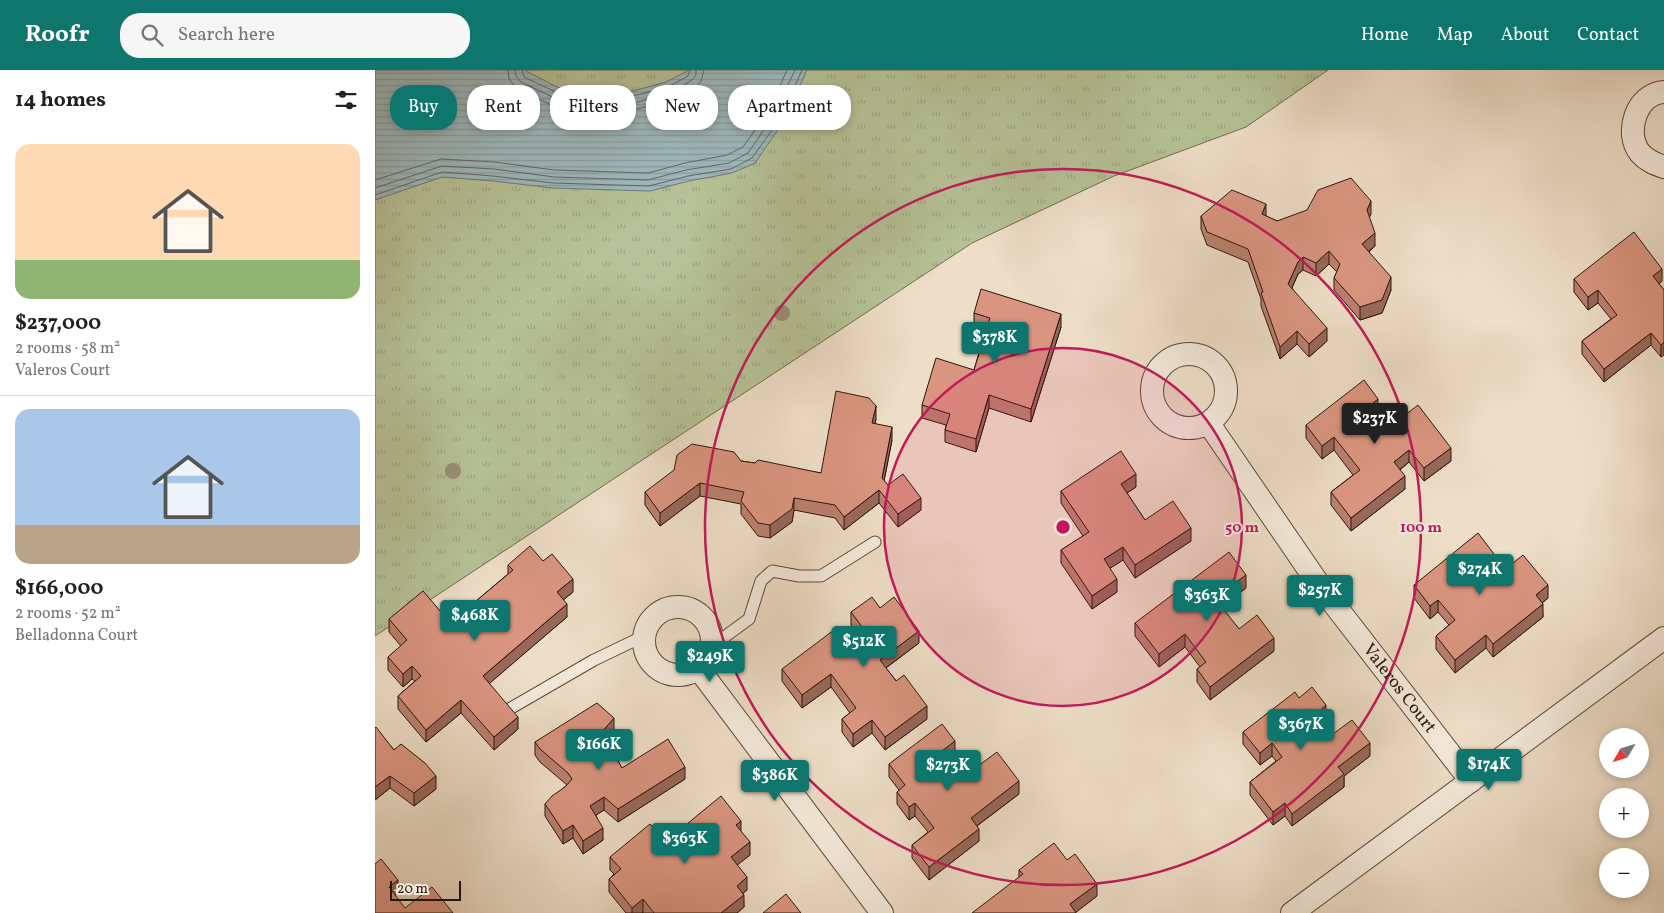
<!DOCTYPE html>
<meta charset="utf-8">
<style>
:root{--surface:#fff;--page:#f6f6f6;--text:#202124;--muted:#757577;--line:#e0e0e0;--accent:#0f766e}
body{margin:0;font-family:Vollkorn,serif;background:var(--page);color:var(--text);height:100vh;display:flex;flex-direction:column;font-size:19px;white-space:nowrap}
*{box-sizing:border-box;margin:0}
p{font-size:16px;color:var(--muted)}
.icon{flex:none;width:28px;height:28px;fill:none;stroke:currentColor;stroke-width:2;stroke-linecap:round;stroke-linejoin:round}
.map{position:relative;flex:1;overflow:hidden}
.drawer{display:flex;flex-direction:column;background:var(--surface);width:375px}
.drawer>*{flex:none}
.top-card{position:absolute;left:15px;top:15px;width:475px;height:45px;display:flex;gap:10px}
.needle{width:32px;rotate:231deg}
.tools{position:absolute;left:1224px;top:658px;display:grid;gap:10px}
.tools a{display:grid;place-items:center;width:50px;height:50px;border-radius:50%;background:var(--surface);box-shadow:0 2px 8px #0003;font-size:25px}
.scale{position:absolute;left:15px;bottom:12px;width:71px;box-sizing:border-box;padding-left:5px;border:2px solid #2b160b;border-top:0;font-size:14px;line-height:18px;white-space:nowrap;color:#2b160b;-webkit-text-stroke:4px #f4eadb;paint-order:stroke}
.price{position:absolute;translate:-50% -42px;padding:0 11px;border-radius:5px;background:var(--accent);color:#fff;font-size:16px;line-height:32px;filter:drop-shadow(0 1px 2px #0008)}
.price::after{content:'';position:absolute;left:50%;top:30px;width:15px;height:11px;margin-left:-8px;background:inherit;clip-path:polygon(0 0,100% 0,50% 100%)}
.price.current{background:#222;color:#fff}
ul{padding:0;list-style:none}
li{display:grid;align-content:center;gap:10px;height:265px;padding:0 15px}
li+li{border-top:1px solid var(--line)}
li span{display:grid;place-items:center;height:155px;border-radius:15px;color:#555}
li>.icon{margin-inline-start:auto}
span .icon{width:90px;height:90px;fill:#fffc;stroke-width:1}
li b{font-size:21px}
h2{display:flex;justify-content:space-between;align-items:center;height:60px;padding:0 15px;font-size:21px}
.chip{padding:0 18px;border-radius:20px;background:var(--surface);box-shadow:0 2px 8px #0003;font-size:18px;line-height:45px}
.chip.current{background:var(--accent);color:#fff}
header{display:flex;align-items:center;gap:30px;box-sizing:border-box;height:70px;padding:0 25px;background:var(--accent);color:#fff}
header strong{font-size:24px}
nav{display:flex;gap:28px;margin-inline-start:auto;font-size:18px}
.search{width:350px;height:45px;background:var(--page);display:flex;align-items:center;gap:12px;box-sizing:border-box;padding:0 18px;border-radius:20px;color:var(--muted);font-size:19px}
main{display:flex;flex:1;min-height:0}
.map>svg:first-child{display:block}
</style>
<header>
<strong>Roofr</strong>
<div class="search"><svg class="icon" aria-label="search" viewBox="0 0 24 24"><circle cx="10" cy="10" r="6"/><path d="M15 15l6 6"/></svg>Search here</div>
<nav><a>Home</a><a>Map</a><a>About</a><a>Contact</a></nav>
</header>
<main>
<section class="drawer">
<h2>14 homes<svg class="icon" aria-label="filters" viewBox="0 0 24 24"><path d="M4 7h16M4 17h16"/><circle cx="9" cy="7" r="2"/><circle cx="15" cy="17" r="2"/></svg></h2>
<ul>
<li><span style="background:linear-gradient(#ffd9b3 75%,#8fb573 0)"><svg class="icon" aria-label="home" viewBox="0 0 24 24"><path d="M3 11l9-7 9 7M6 9v11h12V9"/></svg></span><div><b>$237,000</b><p>2 rooms · 58 m²</p><p>Valeros Court</p></div></li>
<li><span style="background:linear-gradient(#a9c7e8 75%,#b9a48a 0)"><svg class="icon" aria-label="home" viewBox="0 0 24 24"><path d="M3 11l9-7 9 7M6 9v11h12V9"/></svg></span><div><b>$166,000</b><p>2 rooms · 52 m²</p><p>Belladonna Court</p></div></li>
</ul>
</section>
<div class="map">
<svg width="1289" height="843" viewBox="0 0 1289 843">
<defs>
<pattern id="grass-tufts" width="24" height="20" patternUnits="userSpaceOnUse" patternTransform="scale(1.25)"><rect width="24" height="20" fill="#b6c297"/><path d="M3 7l-1-3M5 7V3M7 7l1-3M15 17l-1-3M17 17v-4M19 17l1-3" fill="none" stroke="#9da681"/></pattern>
<pattern id="water-rules" width="6" height="5" patternUnits="userSpaceOnUse" patternTransform="scale(1.25)"><rect width="6" height="5" fill="#9ebabf"/><path d="M0 2.5h6" fill="none" stroke="#889fa3"/></pattern>
</defs>
<rect width="100%" height="100%" fill="#eedec7"/>
<filter id="stains"><feTurbulence type="fractalNoise" baseFrequency=".004" numOctaves="4"/><feColorMatrix values="0 0 0 0 .2 0 0 0 0 .09 0 0 0 0 .02 0 0 0 .5 -.17"/></filter>
<radialGradient id="worn" r=".72"><stop offset=".6" stop-color="#630" stop-opacity="0"/><stop offset="1" stop-color="#630" stop-opacity=".3"/></radialGradient>
<path fill="url(#grass-tufts)" stroke="#706c51" d="M 0,0 L 953,0 L 871,57 L 739,106 L 597,173 L 0,566 Z"/>
<path fill="url(#water-rules)" stroke="#707877" d="M 0,0 L 149,0 L 188,20 L 258,21 L 291,12 L 314,0 L 432,0 L 409,51 L 380,93 L 357,103 L 314,111 L 275,121 L 178,118 L 118,111 L 67,107 L 0,130 Z"/>
<g fill="none" stroke-linecap="round" stroke-linejoin="round">
<g stroke="#646865" stroke-width="1">
<path d="M 133,0 L 134,9 L 140,17 L 182,38 L 258,40 L 297,30 L 319,19 L 326,11 L 329,0"/>
<path d="M 140,0 L 141,6 L 146,12 L 186,31 L 259,33 L 297,22 L 317,10 L 321,5 L 321,0"/>
<path d="M 147,0 L 149,7 L 187,25 L 258,26 L 293,17 L 313,6 L 315,0"/>
<path d="M 0,110 L 66,89 L 119,92 L 179,100 L 273,103 L 310,93 L 352,85 L 368,77 L 393,42 L 412,0"/>
<path d="M 0,118 L 67,96 L 119,99 L 179,107 L 273,110 L 311,100 L 354,93 L 373,83 L 399,45 L 420,0"/>
<path d="M 0,125 L 67,102 L 118,106 L 178,113 L 274,116 L 313,106 L 356,99 L 377,88 L 405,49 L 427,0"/>
</g>
<g stroke="#5c483a" stroke-width="13">
<g id="lane">
<path d="M 337,576 L 374,549 L 386,511 L 397,501 L 424,506 L 446,506 L 500,472"/>
<path d="M 136,638 L 219,590 L 269,566"/>
</g>
</g>
<g stroke="#5c483a" stroke-width="24">
<g id="street">
<path d="M 1289,22 C 1261,24 1249,63 1265,83 C 1272,91 1280,94 1289,97"/>
<circle cx="814" cy="321" r="37"/>
<path id="s1" d="M 834,354 L 945,516 L 1096,711"/>
<circle cx="303" cy="571" r="34"/>
<path d="M 323,598 L 507,843"/>
<path d="M 917,843 L 1289,568"/>
</g>
</g>
<use href="#lane" stroke="#f4eadb" stroke-width="11"/>
<use href="#street" stroke="#f4eadb" stroke-width="22"/>
</g>
<g fill="#9a8d77">
<circle cx="407" cy="243" r="8"/>
<circle cx="78" cy="401" r="8"/>
</g>
<g fill="#bb806e" stroke="#2b160b">
<path d="M 996,144 L 994,147 L 1000,176 L 994,182 L 1016,220 L 1007,243 L 985,250 L 959,220 L 959,208 L 962,202 L 954,194 L 941,206 L 928,200 L 923,204 L 917,218 L 952,271 L 934,287 L 922,274 L 905,289 L 886,236 L 886,229 L 873,192 L 832,175 L 826,159 L 826,146 L 891,146 L 902,151 Z"/>
<path d="M 1199,209 L 1287,211 L 1284,214 L 1289,220 L 1286,287 L 1276,275 L 1229,312 L 1207,284 L 1207,271 L 1236,249 L 1223,233 L 1213,240 L 1199,222 Z"/>
<path d="M 599,243 L 686,257 L 656,352 L 614,338 L 601,382 L 570,372 L 570,360 L 571,355 L 547,348 L 547,335 L 599,300 L 611,259 L 599,255 Z"/>
<path d="M 1003,340 L 1016,356 L 1076,391 L 1049,411 L 1034,392 L 1025,400 L 1030,419 L 976,461 L 956,435 L 956,422 L 978,405 L 959,380 L 947,389 L 931,368 L 931,355 Z"/>
<path d="M 501,349 L 500,354 L 517,370 L 509,411 L 513,415 L 546,440 L 523,457 L 504,433 L 469,460 L 460,448 L 419,440 L 417,452 L 395,468 L 383,466 L 366,444 L 366,434 L 325,426 L 285,456 L 270,435 L 270,422 L 366,391 L 380,393 L 446,403 Z"/>
<path d="M 761,417 L 752,423 L 770,450 L 816,471 L 760,508 L 748,490 L 735,498 L 742,522 L 717,539 L 686,493 L 686,480 L 708,466 L 686,433 L 686,421 Z"/>
<path d="M 168,491 L 198,522 L 188,530 L 192,547 L 114,613 L 143,659 L 119,680 L 86,643 L 51,672 L 23,639 L 23,626 L 40,611 L 37,609 L 28,617 L 13,600 L 13,587 L 26,576 L 14,562 L 14,549 L 79,557 L 101,559 L 108,553 L 101,544 L 101,531 L 133,504 L 133,495 Z"/>
<path d="M 1119,496 L 1113,502 L 1118,509 L 1173,528 L 1167,533 L 1168,547 L 1118,587 L 1111,578 L 1080,603 L 1061,579 L 1061,566 L 1074,555 L 1063,542 L 1055,549 L 1039,528 L 1039,515 Z"/>
<path d="M 871,518 L 846,537 L 864,559 L 899,581 L 835,630 L 822,612 L 822,599 L 825,597 L 810,577 L 784,597 L 760,566 L 760,553 Z"/>
<path d="M 505,538 L 544,573 L 511,598 L 552,649 L 510,680 L 497,663 L 478,677 L 467,662 L 467,649 L 475,643 L 456,617 L 427,638 L 407,611 L 407,599 L 474,573 L 484,565 L 476,555 L 476,542 Z"/>
<path d="M 924,628 L 951,648 L 948,651 L 958,664 L 995,686 L 969,706 L 969,717 L 917,756 L 910,746 L 898,755 L 875,725 L 875,712 L 901,691 L 897,686 L 885,695 L 868,674 L 868,662 Z"/>
<path d="M 0,658 L 19,680 L 61,719 L 39,736 L 15,718 L 0,730 Z"/>
<path d="M 239,661 L 231,670 L 247,698 L 310,709 L 243,752 L 229,740 L 221,745 L 228,770 L 208,784 L 198,768 L 188,774 L 170,746 L 170,734 L 192,715 L 165,692 L 160,685 L 160,672 Z"/>
<path d="M 580,684 L 574,689 L 588,707 L 644,724 L 602,756 L 604,771 L 554,810 L 537,788 L 537,775 L 553,762 L 540,746 L 534,750 L 522,734 L 522,722 L 524,720 L 514,707 L 514,694 Z"/>
<path d="M 366,762 L 375,785 L 362,795 L 372,820 L 368,823 L 369,837 L 362,843 L 268,843 L 268,842 L 267,843 L 251,843 L 234,822 L 234,809 L 239,804 L 235,800 L 235,787 L 290,772 Z"/>
<path d="M 644,800 L 722,826 L 701,842 L 644,807 Z"/>
</g>
<g fill="#99685a" stroke="#2b160b">
<path d="M 996,131 L 996,144 L 992,153 L 992,140 Z"/>
<path d="M 891,134 L 891,147 L 887,144 Z"/>
<path d="M 1000,163 L 1000,176 L 987,187 L 987,174 Z"/>
<path d="M 954,181 L 954,194 L 941,206 L 941,193 Z"/>
<path d="M 928,187 L 928,200 L 923,204 L 913,226 L 913,214 L 923,192 Z"/>
<path d="M 1287,199 L 1287,211 L 1278,219 L 1278,206 Z"/>
<path d="M 1016,207 L 1016,220 L 1007,243 L 985,250 L 985,237 Z"/>
<path d="M 1223,220 L 1223,233 L 1213,240 L 1213,227 Z"/>
<path d="M 686,244 L 686,257 L 656,352 L 656,339 Z"/>
<path d="M 952,258 L 952,271 L 934,287 L 934,274 Z"/>
<path d="M 922,261 L 922,274 L 905,289 L 905,277 Z"/>
<path d="M 1276,263 L 1276,275 L 1229,312 L 1229,299 Z"/>
<path d="M 1289,272 L 1289,285 L 1286,287 L 1286,275 Z"/>
<path d="M 614,325 L 614,338 L 601,382 L 601,369 Z"/>
<path d="M 1003,329 L 1003,342 L 998,333 Z"/>
<path d="M 501,336 L 501,349 L 497,366 L 497,353 Z"/>
<path d="M 517,357 L 517,370 L 507,421 L 507,408 Z"/>
<path d="M 959,367 L 959,380 L 947,389 L 947,376 Z"/>
<path d="M 1076,378 L 1076,391 L 1049,411 L 1049,398 Z"/>
<path d="M 1034,380 L 1034,392 L 1019,404 L 1019,392 Z"/>
<path d="M 761,404 L 761,417 L 746,427 L 746,414 Z"/>
<path d="M 1030,406 L 1030,419 L 976,461 L 976,448 Z"/>
<path d="M 325,413 L 325,426 L 285,456 L 285,443 Z"/>
<path d="M 504,420 L 504,433 L 469,460 L 469,447 Z"/>
<path d="M 419,428 L 419,440 L 417,452 L 395,468 L 395,455 Z"/>
<path d="M 546,428 L 546,440 L 523,457 L 523,444 Z"/>
<path d="M 816,458 L 816,471 L 760,508 L 760,495 Z"/>
<path d="M 748,477 L 748,490 L 729,502 L 729,489 Z"/>
<path d="M 1119,484 L 1119,496 L 1107,506 L 1107,494 Z"/>
<path d="M 871,505 L 871,518 L 840,541 L 840,528 Z"/>
<path d="M 198,509 L 198,522 L 182,535 L 182,522 Z"/>
<path d="M 742,509 L 742,522 L 717,539 L 717,526 Z"/>
<path d="M 1173,515 L 1173,528 L 1161,538 L 1161,525 Z"/>
<path d="M 1063,530 L 1063,542 L 1055,549 L 1055,536 Z"/>
<path d="M 192,534 L 192,547 L 108,619 L 108,606 Z"/>
<path d="M 1168,534 L 1168,547 L 1118,587 L 1118,574 Z"/>
<path d="M 544,561 L 544,573 L 505,602 L 505,590 Z"/>
<path d="M 810,564 L 810,577 L 784,597 L 784,584 Z"/>
<path d="M 1111,565 L 1111,578 L 1080,603 L 1080,590 Z"/>
<path d="M 899,568 L 899,581 L 835,630 L 835,617 Z"/>
<path d="M 37,596 L 37,609 L 28,617 L 28,604 Z"/>
<path d="M 456,604 L 456,617 L 427,638 L 427,625 Z"/>
<path d="M 86,630 L 86,643 L 51,672 L 51,660 Z"/>
<path d="M 951,635 L 951,648 L 942,656 L 942,643 Z"/>
<path d="M 552,636 L 552,649 L 510,680 L 510,667 Z"/>
<path d="M 143,647 L 143,659 L 119,680 L 119,667 Z"/>
<path d="M 239,648 L 239,661 L 226,676 L 226,663 Z"/>
<path d="M 497,650 L 497,663 L 478,677 L 478,664 Z"/>
<path d="M 580,671 L 580,684 L 567,694 L 567,681 Z"/>
<path d="M 897,673 L 897,686 L 885,695 L 885,683 Z"/>
<path d="M 995,673 L 995,686 L 969,706 L 969,717 L 917,756 L 917,744 L 963,697 Z"/>
<path d="M 310,697 L 310,709 L 243,752 L 243,739 Z"/>
<path d="M 15,706 L 15,718 L 0,730 L 0,717 Z"/>
<path d="M 61,706 L 61,719 L 39,736 L 39,723 Z"/>
<path d="M 644,711 L 644,724 L 596,760 L 596,748 Z"/>
<path d="M 229,727 L 229,740 L 215,749 L 215,736 Z"/>
<path d="M 540,733 L 540,746 L 534,750 L 534,737 Z"/>
<path d="M 910,733 L 910,746 L 898,755 L 898,742 Z"/>
<path d="M 366,751 L 366,763 L 361,755 Z"/>
<path d="M 198,755 L 198,768 L 188,774 L 188,761 Z"/>
<path d="M 228,758 L 228,770 L 208,784 L 208,771 Z"/>
<path d="M 604,759 L 604,771 L 554,810 L 554,797 Z"/>
<path d="M 375,772 L 375,785 L 356,800 L 356,787 Z"/>
<path d="M 372,807 L 372,820 L 362,828 L 362,816 Z"/>
<path d="M 23,810 L 23,823 L 14,830 L 14,817 Z"/>
<path d="M 722,814 L 722,826 L 700,843 L 695,834 Z"/>
<path d="M 369,825 L 369,837 L 362,843 L 346,843 Z"/>
<path d="M 268,829 L 268,842 L 267,843 L 257,843 L 257,838 Z"/>
</g>
<g fill="#da9580" stroke="#2b160b">
<path d="M 976,108 L 996,131 L 992,140 L 1000,163 L 987,174 L 1016,207 L 1007,230 L 985,237 L 959,208 L 965,194 L 954,181 L 941,193 L 928,187 L 923,192 L 913,214 L 952,258 L 934,274 L 922,261 L 905,277 L 886,223 L 888,222 L 873,179 L 832,162 L 826,146 L 857,120 L 891,134 L 887,144 L 902,151 L 932,140 L 943,120 Z"/>
<path d="M 1259,162 L 1287,199 L 1278,206 L 1289,220 L 1289,272 L 1286,275 L 1276,263 L 1229,299 L 1207,271 L 1242,245 L 1223,220 L 1213,227 L 1199,209 Z"/>
<path d="M 606,219 L 686,244 L 656,339 L 614,325 L 601,369 L 570,360 L 575,344 L 547,335 L 561,288 L 599,300 L 615,248 L 599,243 Z"/>
<path d="M 989,310 L 1003,329 L 998,333 L 1016,356 L 1043,335 L 1076,378 L 1049,398 L 1034,380 L 1019,392 L 1030,406 L 976,448 L 956,422 L 985,400 L 959,367 L 947,376 L 931,355 Z"/>
<path d="M 461,321 L 494,328 L 501,336 L 497,353 L 517,357 L 507,408 L 513,415 L 528,404 L 546,428 L 523,444 L 504,420 L 469,447 L 460,435 L 419,428 L 417,439 L 395,455 L 383,453 L 366,431 L 369,422 L 325,413 L 285,443 L 270,422 L 299,400 L 302,385 L 317,374 L 359,382 L 366,391 L 380,393 L 383,390 L 446,403 Z"/>
<path d="M 746,381 L 761,404 L 746,414 L 770,450 L 798,431 L 816,458 L 760,495 L 748,477 L 729,489 L 742,509 L 717,526 L 686,480 L 714,462 L 686,421 Z"/>
<path d="M 1103,463 L 1119,484 L 1107,494 L 1118,509 L 1148,485 L 1173,515 L 1161,525 L 1168,534 L 1118,574 L 1111,565 L 1080,590 L 1061,566 L 1080,550 L 1063,530 L 1055,536 L 1039,515 Z"/>
<path d="M 155,476 L 168,491 L 177,484 L 198,509 L 182,522 L 192,534 L 108,606 L 143,647 L 119,667 L 86,630 L 51,660 L 23,626 L 46,606 L 37,596 L 28,604 L 13,587 L 32,570 L 14,549 L 48,521 L 79,557 L 90,547 L 101,559 L 115,548 L 101,531 L 138,500 L 133,495 Z"/>
<path d="M 854,482 L 871,505 L 840,528 L 864,559 L 882,545 L 899,568 L 835,617 L 822,599 L 831,592 L 810,564 L 784,584 L 760,553 Z"/>
<path d="M 497,527 L 505,538 L 519,527 L 544,561 L 505,590 L 521,611 L 529,605 L 552,636 L 510,667 L 497,650 L 478,664 L 467,649 L 481,638 L 456,604 L 427,625 L 407,599 L 463,557 L 474,573 L 490,561 L 476,542 Z"/>
<path d="M 937,617 L 951,635 L 942,643 L 958,664 L 977,650 L 995,673 L 963,697 L 969,704 L 917,744 L 910,733 L 898,742 L 875,712 L 907,687 L 897,673 L 885,683 L 868,662 L 920,622 L 924,628 Z"/>
<path d="M 222,633 L 239,648 L 226,663 L 247,698 L 293,669 L 310,697 L 243,739 L 229,727 L 215,736 L 228,758 L 208,771 L 198,755 L 188,761 L 170,734 L 177,726 L 190,717 L 197,709 L 193,703 L 165,679 L 160,672 Z"/>
<path d="M 567,654 L 580,671 L 567,681 L 588,707 L 622,682 L 644,711 L 596,748 L 604,759 L 554,797 L 537,775 L 559,758 L 540,733 L 534,737 L 522,722 L 530,715 L 514,694 Z"/>
<path d="M 1,657 L 19,680 L 26,674 L 50,693 L 61,706 L 39,723 L 15,706 L 0,717 L 0,658 Z"/>
<path d="M 346,726 L 366,751 L 361,755 L 375,772 L 356,787 L 372,807 L 362,816 L 369,825 L 346,843 L 279,843 L 268,829 L 257,838 L 234,809 L 246,799 L 235,787 L 275,754 L 290,772 Z"/>
<path d="M 679,773 L 692,790 L 700,784 L 722,814 L 695,834 L 701,843 L 597,843 L 648,804 L 644,800 Z"/>
<path d="M 6,789 L 23,810 L 14,817 L 30,838 L 57,817 L 78,843 L 0,843 L 0,794 Z"/>
<path d="M 411,824 L 426,843 L 388,843 Z"/>
</g>
<circle cx="688" cy="457" r="179" fill="#c2185b" fill-opacity=".12"/>
<g fill="none" stroke="#c2185b" stroke-width="2.5">
<circle cx="688" cy="457" r="179"/>
<circle cx="688" cy="457" r="358"/>
</g>
<g text-anchor="middle" dominant-baseline="central" stroke-width="4" stroke-linejoin="round" paint-order="stroke">
<g font-size="18" fill="#2b160b" stroke="#f4eadb">
<text stroke="none"><textPath href="#s1" startOffset="326">Valeros Court</textPath></text>
</g>
</g>
<circle cx="688" cy="457" r="8" fill="#c2185b" stroke="#f4eadb" stroke-width="2.5"/>
<g font-size="15" text-anchor="middle" font-weight="bold" fill="#c2185b" stroke="#f4eadb" stroke-width="4" stroke-linejoin="round" paint-order="stroke">
<text x="867" y="462">50 m</text>
<text x="1046" y="462">100 m</text>
</g>
<rect width="100%" height="100%" filter="url(#stains)"/>
<rect width="100%" height="100%" fill="url(#worn)"/>
</svg>
<div class="tools">
<a><svg class="needle" viewBox="-14 -14 28 28"><path d="M0-13l5 13h-10z" fill="#e53935"/><path d="M0 13l5-13h-10z" fill="#757577"/></svg></a>
<a>+</a>
<a>−</a>
</div>
<div class="scale">20 m</div>
<b class="price" style="left:620px;top:294px">$378K</b>
<b class="price current" style="left:1000px;top:375px">$237K</b>
<b class="price" style="left:1105px;top:526px">$274K</b>
<b class="price" style="left:945px;top:547px">$257K</b>
<b class="price" style="left:832px;top:552px">$363K</b>
<b class="price" style="left:100px;top:572px">$468K</b>
<b class="price" style="left:489px;top:598px">$512K</b>
<b class="price" style="left:335px;top:613px">$249K</b>
<b class="price" style="left:926px;top:681px">$367K</b>
<b class="price" style="left:224px;top:701px">$166K</b>
<b class="price" style="left:1114px;top:721px">$174K</b>
<b class="price" style="left:573px;top:722px">$273K</b>
<b class="price" style="left:400px;top:732px">$386K</b>
<b class="price" style="left:310px;top:795px">$363K</b>
<div class="top-card">
<a class="chip current">Buy</a>
<a class="chip">Rent</a>
<a class="chip">Filters</a>
<a class="chip">New</a>
<a class="chip">Apartment</a>
</div>
</div>
</main>
